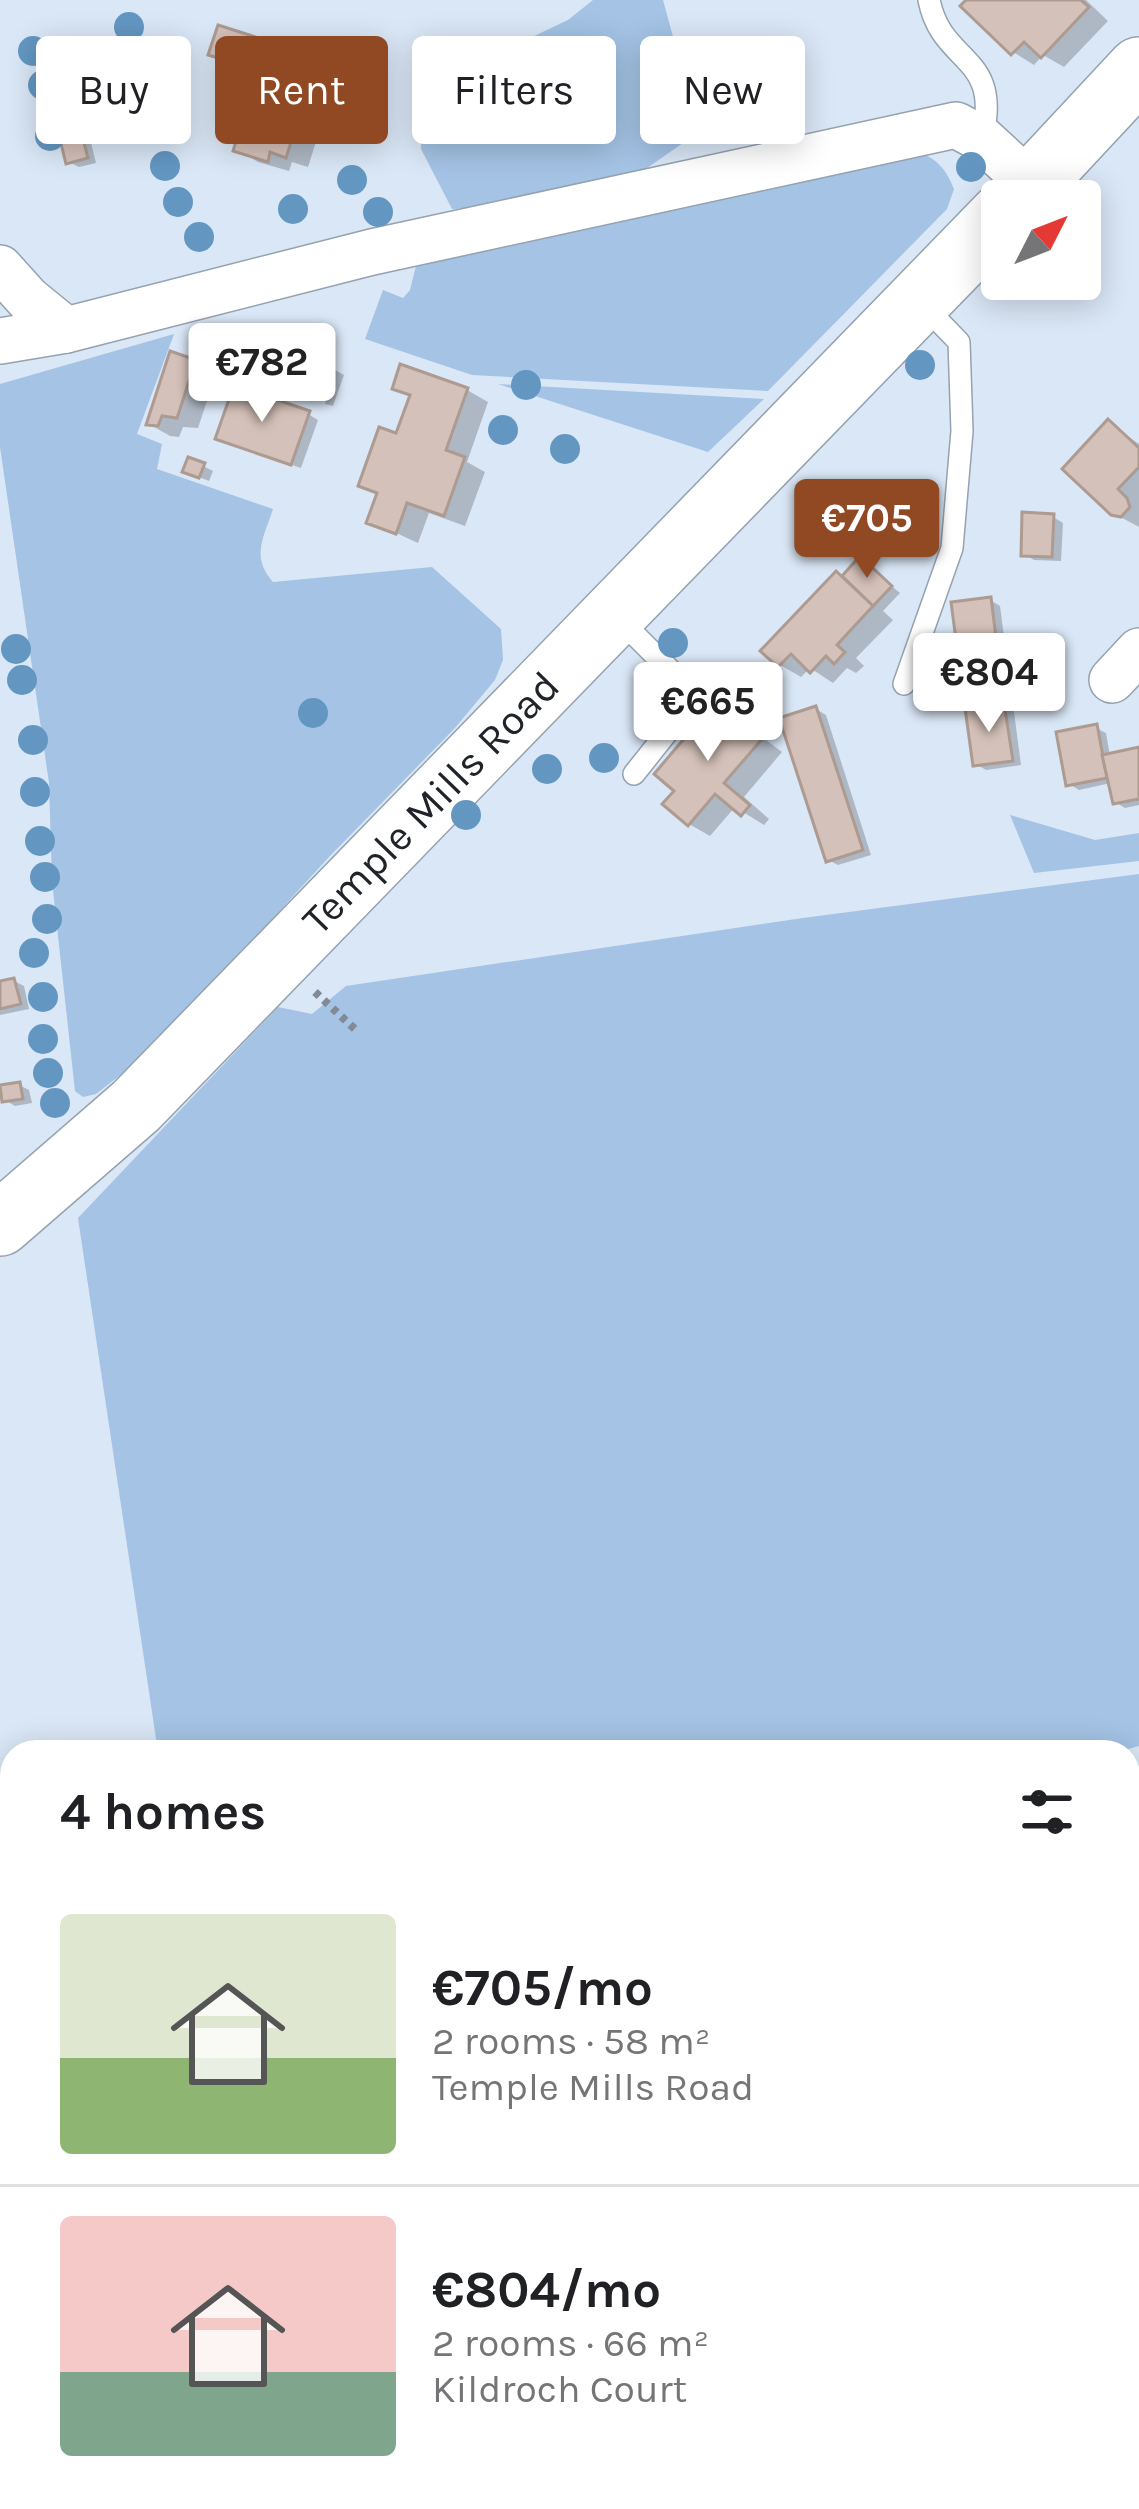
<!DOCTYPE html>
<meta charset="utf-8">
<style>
:root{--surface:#fff;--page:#f6f6f6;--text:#202124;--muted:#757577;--line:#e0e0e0;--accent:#904923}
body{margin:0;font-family:Karla,sans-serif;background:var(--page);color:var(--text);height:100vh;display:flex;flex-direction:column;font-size:45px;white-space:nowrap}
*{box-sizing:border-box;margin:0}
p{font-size:39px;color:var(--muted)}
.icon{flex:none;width:66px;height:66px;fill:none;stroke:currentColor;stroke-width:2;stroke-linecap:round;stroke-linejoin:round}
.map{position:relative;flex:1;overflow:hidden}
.panel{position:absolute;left:0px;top:1740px;width:1140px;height:771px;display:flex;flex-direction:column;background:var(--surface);border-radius:36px 36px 0 0;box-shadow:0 6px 30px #0003}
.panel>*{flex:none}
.banner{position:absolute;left:36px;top:36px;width:1068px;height:108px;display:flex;gap:24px}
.needle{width:78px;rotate:48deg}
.fabs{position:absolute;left:981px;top:180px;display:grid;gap:24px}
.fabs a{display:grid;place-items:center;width:120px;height:120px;border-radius:12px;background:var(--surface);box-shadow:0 6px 30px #0003;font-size:60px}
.price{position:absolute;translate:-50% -102px;padding:0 27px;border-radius:12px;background:#fff;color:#222;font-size:39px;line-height:78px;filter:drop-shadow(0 3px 6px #0008)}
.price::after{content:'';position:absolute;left:50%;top:72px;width:36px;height:27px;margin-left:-18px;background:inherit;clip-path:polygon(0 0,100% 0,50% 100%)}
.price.active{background:var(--accent);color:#fff}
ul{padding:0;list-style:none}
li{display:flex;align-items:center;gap:36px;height:300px;padding:0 60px}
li+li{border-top:3px solid var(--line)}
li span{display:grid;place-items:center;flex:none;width:336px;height:240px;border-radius:12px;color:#555}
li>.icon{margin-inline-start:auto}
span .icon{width:144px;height:144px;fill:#fffc;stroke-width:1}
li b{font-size:51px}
h2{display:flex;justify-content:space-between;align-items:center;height:144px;padding:0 60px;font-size:51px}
.pill{padding:0 42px;border-radius:12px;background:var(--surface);box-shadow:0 6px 30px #0003;font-size:42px;line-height:108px}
.pill.active{background:var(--accent);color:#fff}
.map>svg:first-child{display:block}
</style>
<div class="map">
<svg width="1139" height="2509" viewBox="0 0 1139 2509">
<rect width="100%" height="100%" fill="#dae7f6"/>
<g fill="#a4c3e5">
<path d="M 593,0 L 663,0 L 675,44 L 719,118 L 637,175 L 569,204 L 452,209 L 421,149 L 420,90 L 568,20 Z"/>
<path d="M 918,151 C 938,160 946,169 954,189 L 947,209 L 768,391 L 472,375 L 365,339 L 383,290 L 403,298 L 410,290 L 416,266 Z"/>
<path d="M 174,334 L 137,434 L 162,444 L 157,469 L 273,509 C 263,539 251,557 273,582 L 432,567 L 501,629 L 503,660 L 495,680 L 454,729 L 329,857 L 150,1052 L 96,1094 L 83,1097 L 75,1091 L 52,881 L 49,783 L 0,447 L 0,384 Z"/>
<path d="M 498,384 L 764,399 L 708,452 Z"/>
<path d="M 1010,815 L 1095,840 L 1139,833 L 1139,861 L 1034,873 Z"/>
<path d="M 1139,874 L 1139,1746 L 1117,1752 L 158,1752 L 78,1218 L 278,1007 L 312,1014 L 346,986 L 803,918 Z"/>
<path d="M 1139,1839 L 1139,2509 L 0,2509 L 0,2380 L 12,2377 L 12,2499 L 1128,2499 L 1128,1841 Z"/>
</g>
<g fill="#0003">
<path d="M 970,0 L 1086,0 L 1108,21 L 1064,67 L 1043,55 L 1034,65 L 1013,52 Z"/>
<path d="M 212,53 L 317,60 L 338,72 L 308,167 L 292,162 L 289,171 L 258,162 L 237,149 L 260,74 Z"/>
<path d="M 75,112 L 85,118 L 96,163 L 79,167 L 69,162 Z"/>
<path d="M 195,362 L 216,374 L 198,428 L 183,427 L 179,437 L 170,436 L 149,424 Z"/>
<path d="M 323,363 L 344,375 L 333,406 L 325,404 L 326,399 L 255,374 L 255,378 L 237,368 Z"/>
<path d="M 395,388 L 467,390 L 488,402 L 467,462 L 485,472 L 465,526 L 429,513 L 418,543 L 370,521 L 379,495 L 362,485 L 398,437 L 412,397 Z"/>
<path d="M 308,414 L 318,420 L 301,468 L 228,443 Z"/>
<path d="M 1109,423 L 1139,444 L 1139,527 L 1113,513 Z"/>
<path d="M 203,466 L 213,471 L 209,481 L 196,476 Z"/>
<path d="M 1053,517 L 1063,523 L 1061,561 L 1034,560 L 1024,554 Z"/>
<path d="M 861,560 L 900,593 L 883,611 L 893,620 L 856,658 L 864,666 L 856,673 L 847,668 L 833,683 L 810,668 L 801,677 L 780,665 L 837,574 L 844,578 Z"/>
<path d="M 990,600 L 1000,606 L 1021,765 L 986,770 L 976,764 Z"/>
<path d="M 718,704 L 782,752 L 744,797 L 769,819 L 764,825 L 735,807 L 710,836 L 689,824 L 678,790 Z"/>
<path d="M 816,709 L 826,715 L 871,855 L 838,865 L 828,860 Z"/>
<path d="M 1096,728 L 1106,733 L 1110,756 L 1139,750 L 1139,805 L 1125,808 L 1115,802 L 1111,783 L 1079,790 L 1069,784 Z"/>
<path d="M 14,981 L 24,986 L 29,1009 L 0,1015 L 0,984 Z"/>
<path d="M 19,1085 L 29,1090 L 32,1103 L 15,1106 L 5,1100 Z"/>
</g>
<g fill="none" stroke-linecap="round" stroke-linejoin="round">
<path stroke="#88bcf5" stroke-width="12" d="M 1128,1820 L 1139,1816"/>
</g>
<g fill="#d4c1b9" stroke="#ad9b92" stroke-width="3">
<path d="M 966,0 L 1081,0 L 1089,7 L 1041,58 L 1024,42 L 1011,55 L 960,6 Z"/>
<path d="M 218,25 L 318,57 L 286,158 L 270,152 L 268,162 L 233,151 L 258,70 L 208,55 Z"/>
<path d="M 75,109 L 88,158 L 66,164 L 54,115 Z"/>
<path d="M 246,332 L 324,360 L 311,397 L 233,369 Z"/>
<path d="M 170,351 L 196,360 L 177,418 L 162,416 L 158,426 L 146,425 Z"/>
<path d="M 400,364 L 468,388 L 446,450 L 465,457 L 444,516 L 407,503 L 396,534 L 366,523 L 377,493 L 358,486 L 379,427 L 396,433 L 410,395 L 392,389 Z"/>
<path d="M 234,385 L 310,411 L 291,465 L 215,439 Z"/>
<path d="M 1108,419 L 1139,448 L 1139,467 L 1118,489 L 1127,498 L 1130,507 L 1121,517 L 1111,515 L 1062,469 Z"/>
<path d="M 188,457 L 205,463 L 199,478 L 182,472 Z"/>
<path d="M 1022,512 L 1054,514 L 1052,557 L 1021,556 Z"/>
<path d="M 860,556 L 892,586 L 873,606 L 842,576 Z"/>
<path d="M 836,571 L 873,606 L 837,645 L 845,652 L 834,664 L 826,656 L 810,673 L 791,654 L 778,667 L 760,651 Z"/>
<path d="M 991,597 L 1004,703 L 965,708 L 951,602 Z"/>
<path d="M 717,700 L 763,738 L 724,783 L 750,805 L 741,816 L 715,794 L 688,826 L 662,804 L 674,791 L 654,774 Z"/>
<path d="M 1004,703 L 1013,761 L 973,766 L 965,708 Z"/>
<path d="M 816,706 L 863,850 L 826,862 L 779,718 Z"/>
<path d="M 1097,724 L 1107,778 L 1066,786 L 1056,732 Z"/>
<path d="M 1139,747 L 1139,799 L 1113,804 L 1102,755 Z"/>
<path d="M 14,978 L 21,1004 L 0,1009 L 0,981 Z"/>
<path d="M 20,1082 L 23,1099 L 2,1102 L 0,1085 Z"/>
</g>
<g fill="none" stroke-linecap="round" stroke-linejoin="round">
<g stroke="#95a2af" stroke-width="24">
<g id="lane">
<path d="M 929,0 C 942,66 1003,53 982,139"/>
<path d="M 619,619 L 696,696 L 634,774"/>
<path d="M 904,684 L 952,548 L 962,431 L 959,342 L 924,306"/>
</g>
</g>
<g stroke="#95a2af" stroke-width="48">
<g id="street">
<path d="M 0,268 L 28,299 L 66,330"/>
<path d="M 0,341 L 66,330 L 372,252 L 956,125 L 982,139 L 1032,185"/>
<path d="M 1112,680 L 1139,651"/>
</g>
</g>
<g stroke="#95a2af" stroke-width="66">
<g id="secondary">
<path d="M 1016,201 L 1139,69"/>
<path id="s1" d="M 0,1224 L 136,1106 L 1002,215"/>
</g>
</g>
<path stroke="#828a95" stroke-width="8" stroke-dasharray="6 6" stroke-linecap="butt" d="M 315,992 L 358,1032"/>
<use href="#lane" stroke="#fff" stroke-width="21"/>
<use href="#street" stroke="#fff" stroke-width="45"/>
<use href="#secondary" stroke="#fff" stroke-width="63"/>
</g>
<g fill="#6397c2">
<circle cx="129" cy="27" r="15"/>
<circle cx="33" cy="51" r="15"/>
<circle cx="137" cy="59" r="15"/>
<circle cx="43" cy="85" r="15"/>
<circle cx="161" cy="127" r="15"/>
<circle cx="50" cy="136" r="15"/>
<circle cx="165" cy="166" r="15"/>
<circle cx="971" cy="167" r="15"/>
<circle cx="352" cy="180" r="15"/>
<circle cx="178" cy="202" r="15"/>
<circle cx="293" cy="209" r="15"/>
<circle cx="378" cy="212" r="15"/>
<circle cx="199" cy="237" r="15"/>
<circle cx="920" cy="365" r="15"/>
<circle cx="526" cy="385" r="15"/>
<circle cx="503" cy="430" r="15"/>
<circle cx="565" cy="449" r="15"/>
<circle cx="673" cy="643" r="15"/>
<circle cx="16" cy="649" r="15"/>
<circle cx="1032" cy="652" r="15"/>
<circle cx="22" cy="680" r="15"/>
<circle cx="653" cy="683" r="15"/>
<circle cx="1011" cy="689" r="15"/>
<circle cx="313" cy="713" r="15"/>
<circle cx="33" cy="740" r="15"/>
<circle cx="604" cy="758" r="15"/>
<circle cx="547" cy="769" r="15"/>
<circle cx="35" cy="792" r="15"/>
<circle cx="466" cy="815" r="15"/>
<circle cx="40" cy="841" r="15"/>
<circle cx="45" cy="877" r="15"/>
<circle cx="47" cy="919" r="15"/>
<circle cx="34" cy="953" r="15"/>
<circle cx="43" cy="997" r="15"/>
<circle cx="43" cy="1039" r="15"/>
<circle cx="48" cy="1073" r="15"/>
<circle cx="55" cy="1103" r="15"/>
</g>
<g text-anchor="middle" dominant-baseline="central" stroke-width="10" stroke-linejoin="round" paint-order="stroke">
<g font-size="42" fill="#20242a" stroke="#ecf4fd">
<text stroke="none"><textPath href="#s1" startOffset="603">Temple Mills Road</textPath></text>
</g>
</g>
</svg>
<div class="fabs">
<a><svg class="needle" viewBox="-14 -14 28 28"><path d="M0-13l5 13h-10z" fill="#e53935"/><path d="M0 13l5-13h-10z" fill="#757577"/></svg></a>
</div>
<b class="price" style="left:262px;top:425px">€782</b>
<b class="price active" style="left:867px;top:581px">€705</b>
<b class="price" style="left:989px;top:735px">€804</b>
<b class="price" style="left:708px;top:764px">€665</b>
<div class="banner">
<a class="pill">Buy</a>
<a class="pill active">Rent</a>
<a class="pill">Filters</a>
<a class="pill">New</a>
</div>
<section class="panel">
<h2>4 homes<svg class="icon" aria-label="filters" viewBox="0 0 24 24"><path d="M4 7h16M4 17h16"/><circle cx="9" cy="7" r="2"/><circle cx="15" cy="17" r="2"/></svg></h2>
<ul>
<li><span style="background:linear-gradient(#dfe7d0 60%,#8fb573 0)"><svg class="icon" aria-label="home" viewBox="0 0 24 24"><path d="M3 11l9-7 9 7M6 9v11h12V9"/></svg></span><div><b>€705/mo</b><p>2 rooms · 58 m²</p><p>Temple Mills Road</p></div></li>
<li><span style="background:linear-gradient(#f6c9c9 65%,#7fa58c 0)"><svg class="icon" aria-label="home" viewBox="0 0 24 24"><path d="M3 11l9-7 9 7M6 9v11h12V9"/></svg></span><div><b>€804/mo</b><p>2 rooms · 66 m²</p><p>Kildroch Court</p></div></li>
</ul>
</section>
</div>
